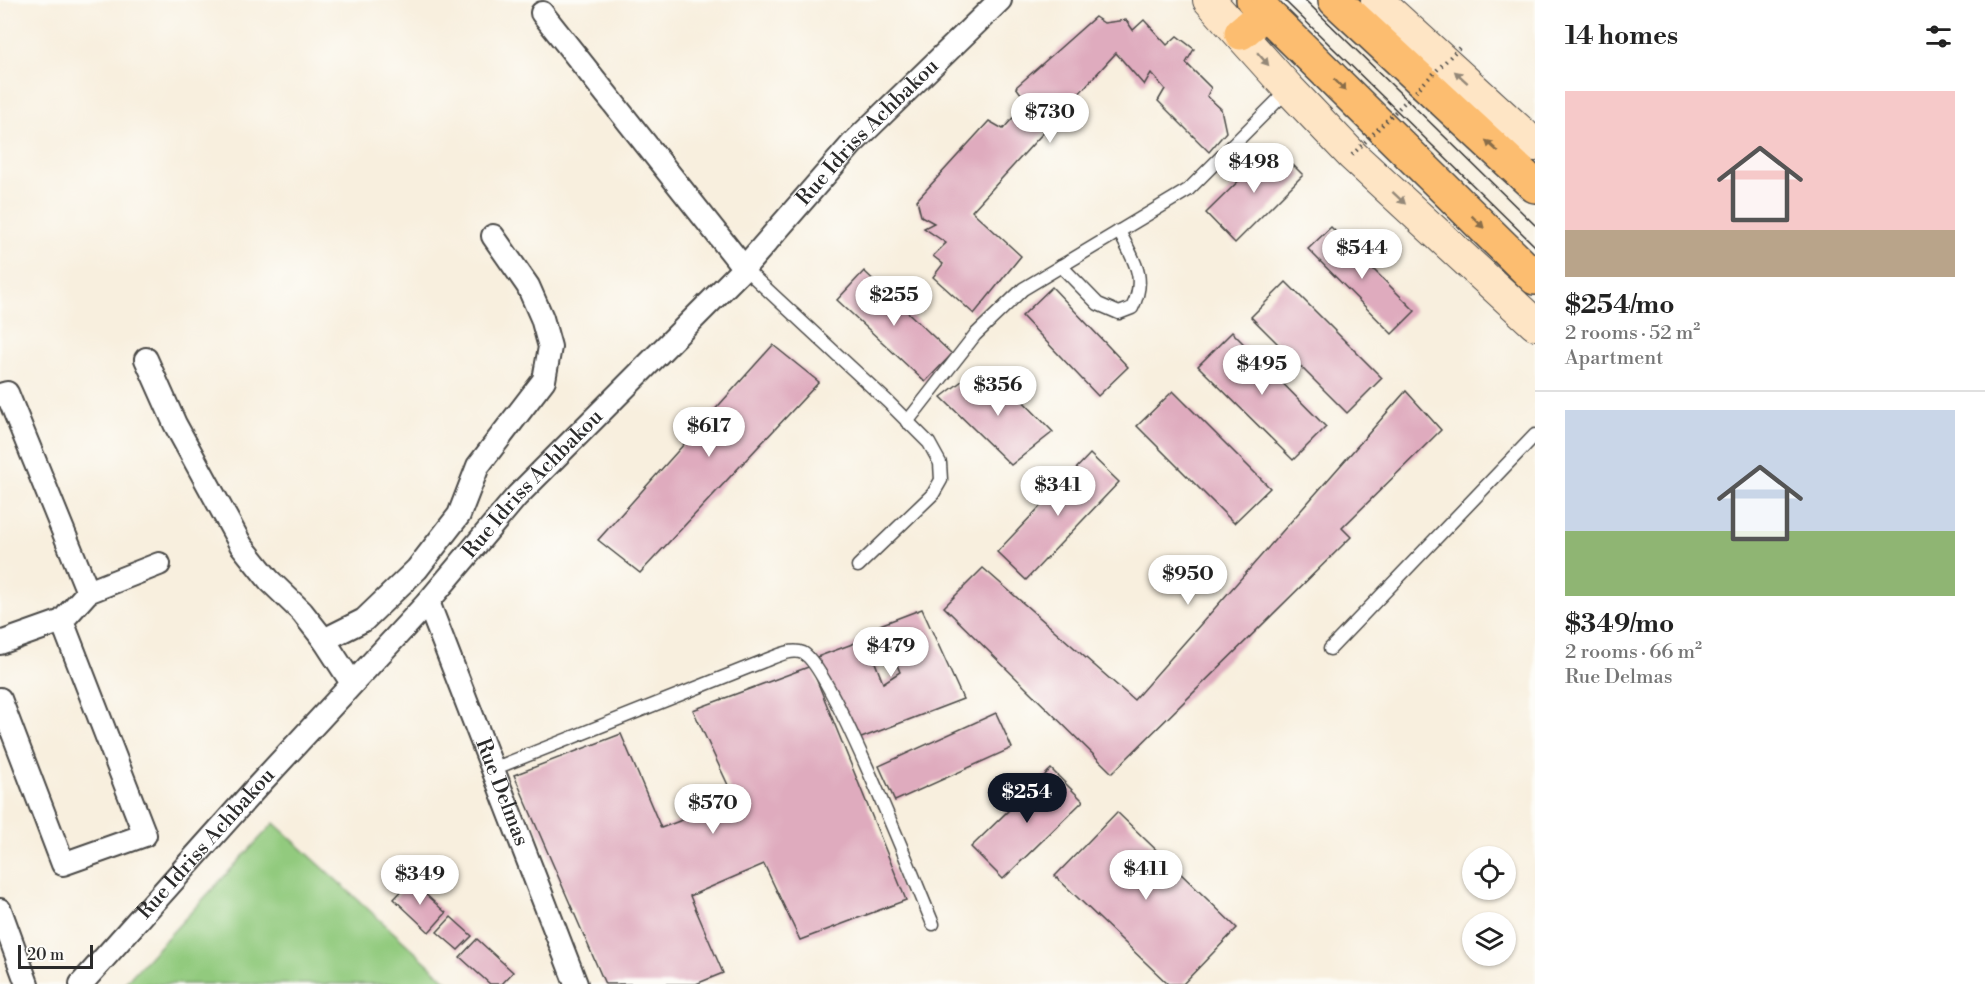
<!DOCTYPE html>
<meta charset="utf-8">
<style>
:root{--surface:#fff;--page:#f6f6f6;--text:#222;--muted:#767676;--line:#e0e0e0;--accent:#111827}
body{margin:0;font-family:"Libre Bodoni",serif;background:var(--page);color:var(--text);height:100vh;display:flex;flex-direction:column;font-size:22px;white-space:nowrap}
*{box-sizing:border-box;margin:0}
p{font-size:20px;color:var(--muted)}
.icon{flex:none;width:33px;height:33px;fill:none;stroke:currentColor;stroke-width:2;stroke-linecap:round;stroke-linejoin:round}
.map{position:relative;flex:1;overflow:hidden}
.sheet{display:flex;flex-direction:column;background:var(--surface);width:450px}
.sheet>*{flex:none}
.tools{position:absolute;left:1462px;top:846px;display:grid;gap:12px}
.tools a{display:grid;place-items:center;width:54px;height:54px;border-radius:50%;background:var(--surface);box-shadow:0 2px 4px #0004;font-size:30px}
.scale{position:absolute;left:18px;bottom:15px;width:75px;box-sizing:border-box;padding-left:6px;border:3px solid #2b2b2b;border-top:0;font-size:16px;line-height:21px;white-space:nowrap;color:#2b2b2b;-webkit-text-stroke:4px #fdfcf7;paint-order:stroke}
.price{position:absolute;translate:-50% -51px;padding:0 14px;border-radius:21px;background:#fff;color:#222;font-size:20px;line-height:39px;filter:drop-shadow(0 2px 3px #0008)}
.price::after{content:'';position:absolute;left:50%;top:36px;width:18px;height:14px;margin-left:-9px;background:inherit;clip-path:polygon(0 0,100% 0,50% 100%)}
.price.selected{background:var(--accent);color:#fff}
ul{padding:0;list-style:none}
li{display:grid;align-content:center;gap:12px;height:318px;padding:0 30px}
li+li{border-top:2px solid var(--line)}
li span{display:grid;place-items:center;height:186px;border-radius:0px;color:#555}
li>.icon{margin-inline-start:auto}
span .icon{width:108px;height:108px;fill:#fffc;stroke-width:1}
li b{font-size:26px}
h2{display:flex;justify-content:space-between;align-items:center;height:72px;padding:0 30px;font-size:26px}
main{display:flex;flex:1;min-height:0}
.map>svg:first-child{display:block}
</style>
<main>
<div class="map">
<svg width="1535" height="984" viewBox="0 0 1535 984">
<rect width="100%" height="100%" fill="#fdfcf7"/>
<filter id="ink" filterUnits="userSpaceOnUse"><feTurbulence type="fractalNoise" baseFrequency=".0167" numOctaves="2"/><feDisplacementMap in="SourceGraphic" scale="12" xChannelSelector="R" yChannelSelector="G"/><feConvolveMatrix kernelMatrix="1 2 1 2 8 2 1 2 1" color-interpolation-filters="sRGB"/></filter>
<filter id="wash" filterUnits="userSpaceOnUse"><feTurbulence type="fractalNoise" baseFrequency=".008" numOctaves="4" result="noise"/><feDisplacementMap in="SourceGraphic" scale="24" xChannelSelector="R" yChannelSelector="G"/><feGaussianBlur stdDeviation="1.35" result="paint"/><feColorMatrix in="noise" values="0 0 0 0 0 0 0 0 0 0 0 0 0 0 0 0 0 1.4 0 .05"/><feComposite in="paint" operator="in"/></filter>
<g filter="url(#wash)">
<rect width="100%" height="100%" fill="#f8efde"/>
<path fill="#92ca7e" stroke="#5e7a54" stroke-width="1.5" d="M 274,823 L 450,984 L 124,984 Z"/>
<g id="blocks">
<g fill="#dfabbe">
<path d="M 1095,17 L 1104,23 L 1126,20 L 1133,30 L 1144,20 L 1167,45 L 1177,36 L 1194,49 L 1186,63 L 1211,88 L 1207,96 L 1221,109 L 1226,132 L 1209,152 L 1158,101 L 1165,89 L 1151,73 L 1144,85 L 1116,53 L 972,211 L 1021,256 L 974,314 L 933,277 L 943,264 L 933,256 L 946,243 L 924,228 L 934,223 L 921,216 L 917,200 L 989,121 L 1003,129 L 1027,102 L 1016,87 Z"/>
<path d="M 1274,146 L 1303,175 L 1235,243 L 1206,213 Z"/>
<path d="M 1331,227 L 1415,311 L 1392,334 L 1308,249 Z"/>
<path d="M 864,271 L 952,354 L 925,382 L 837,300 Z"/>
<path d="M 1286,282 L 1382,378 L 1347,413 L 1251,317 Z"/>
<path d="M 1052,287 L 1128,367 L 1098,396 L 1022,316 Z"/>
<path d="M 1232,332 L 1326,427 L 1293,460 L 1198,366 Z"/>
<path d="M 773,345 L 819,382 L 640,573 L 598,540 Z"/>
<path d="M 975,371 L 1008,400 L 1015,393 L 1053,432 L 1011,465 L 941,397 Z"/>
<path d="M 1173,391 L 1270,488 L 1234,523 L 1137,426 Z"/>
<path d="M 1406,391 L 1441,430 L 1342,528 L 1351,537 L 1112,773 L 944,607 L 983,568 L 1134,700 Z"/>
<path d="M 1090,454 L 1119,482 L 1026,580 L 997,552 Z"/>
<path d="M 922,609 L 963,699 L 856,740 L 817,657 L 866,639 L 883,683 L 900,672 L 880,625 Z"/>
<path d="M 811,666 L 906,900 L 800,940 L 764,864 L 690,896 L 723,973 L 696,984 L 605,984 L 514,775 L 621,734 L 661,828 L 735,800 L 693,710 Z"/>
<path d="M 996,713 L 1012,748 L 895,801 L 879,766 Z"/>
<path d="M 1051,769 L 1083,801 L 1003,879 L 971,847 Z"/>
<path d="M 1117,812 L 1237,928 L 1183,984 L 1168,984 L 1055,876 Z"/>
<path d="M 411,881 L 446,913 L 429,932 L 394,899 Z"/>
<path d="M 451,917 L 472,936 L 458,950 L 437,932 Z"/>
<path d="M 477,939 L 513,972 L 502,984 L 490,984 L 460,957 Z"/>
</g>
</g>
</g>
<g filter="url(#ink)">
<use href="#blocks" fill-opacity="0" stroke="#4a4846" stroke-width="1.5"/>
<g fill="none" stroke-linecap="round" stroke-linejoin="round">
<g stroke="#4a4846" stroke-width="15">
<g id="lane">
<path d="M 1061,266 L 1098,304 L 1119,313 L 1132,308 C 1148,276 1133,260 1119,231"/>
<path d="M 744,268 L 887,401 L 929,443 L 940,463 L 941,480 L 933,494 L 858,566"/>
<path d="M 907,422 L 975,335 L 1023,289 L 1188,190 L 1288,90"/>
<path d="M 1330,649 L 1535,435"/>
<path d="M 493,769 L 764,661 C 775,657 791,648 803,653 C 830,665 916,884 933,924"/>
</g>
</g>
<g stroke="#4a4846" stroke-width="26">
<g id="street">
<path d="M 542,13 L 744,268"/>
<path d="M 146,359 L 175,424 L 241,545 L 269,580 L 302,612 L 324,640 L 352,683"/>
<path d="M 0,395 L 7,393 L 88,592"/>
<path id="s1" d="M 428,602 L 576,984"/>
<path d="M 324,640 L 364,620 L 417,569 L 459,515 L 478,466 L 544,380 L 550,347 L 542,318 L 528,286 L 493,236"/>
<path d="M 0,643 L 62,621 L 88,592 L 159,564"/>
<path d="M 0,699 L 63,864 L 145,835 L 62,621"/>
<path d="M 0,910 L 27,984"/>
<path id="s2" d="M 81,984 L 256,788 L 428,602 L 517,496 L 744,268 L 852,144 L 1000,0"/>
</g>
</g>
<g stroke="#4a4846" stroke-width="34">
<g id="secondary">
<path d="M 1209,0 L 1289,89 L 1352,155 L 1535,324"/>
<path d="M 1377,0 L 1535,145"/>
</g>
</g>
<g stroke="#4a4846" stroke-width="36">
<g id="highway">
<path d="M 1253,0 L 1535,278"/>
<path d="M 1335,0 L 1535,186"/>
<path d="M 1241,33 L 1266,12"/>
</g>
</g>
<use href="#lane" stroke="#fff" stroke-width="12"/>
<use href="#street" stroke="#fff" stroke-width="22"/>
<use href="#secondary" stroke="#fee5c5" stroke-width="32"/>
<use href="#highway" stroke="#fcbd6f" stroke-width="33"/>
<g stroke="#2b2b2b" stroke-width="1.5">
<path d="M 1284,0 L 1535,246"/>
<path d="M 1305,0 L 1535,225"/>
</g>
<path stroke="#4a4846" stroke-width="4" stroke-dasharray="1.5 4.5" stroke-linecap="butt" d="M 1352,155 L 1460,47"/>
</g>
<defs><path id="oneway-solid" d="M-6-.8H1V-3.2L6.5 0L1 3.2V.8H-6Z" transform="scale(1.5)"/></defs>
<g fill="#948878">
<use href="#oneway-solid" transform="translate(1263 59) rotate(49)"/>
<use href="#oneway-solid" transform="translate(1461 77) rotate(-138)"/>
<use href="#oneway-solid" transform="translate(1399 198) rotate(43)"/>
</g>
<g fill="#896d4a">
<use href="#oneway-solid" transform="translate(1340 85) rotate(45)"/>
<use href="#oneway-solid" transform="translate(1492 146) rotate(-138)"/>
<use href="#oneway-solid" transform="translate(1478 222) rotate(45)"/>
</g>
</g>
<g text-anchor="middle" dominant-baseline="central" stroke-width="6" stroke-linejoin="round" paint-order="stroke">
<g font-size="21" fill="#2b2b2b" stroke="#fdfcf7">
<text stroke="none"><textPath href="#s2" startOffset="1160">Rue Idriss Achbakou</textPath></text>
<text stroke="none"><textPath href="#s2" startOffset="674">Rue Idriss Achbakou</textPath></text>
<text stroke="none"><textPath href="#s1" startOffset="204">Rue Delmas</textPath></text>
<text stroke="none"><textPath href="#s2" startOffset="188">Rue Idriss Achbakou</textPath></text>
</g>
</g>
</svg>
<div class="tools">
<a><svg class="icon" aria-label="locate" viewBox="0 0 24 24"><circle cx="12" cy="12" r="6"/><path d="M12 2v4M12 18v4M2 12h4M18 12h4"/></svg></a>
<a><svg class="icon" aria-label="layers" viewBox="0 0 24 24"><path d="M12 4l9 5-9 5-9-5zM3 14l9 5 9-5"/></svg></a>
</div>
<div class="scale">20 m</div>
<b class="price" style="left:1050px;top:144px">$730</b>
<b class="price" style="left:1254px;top:194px">$498</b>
<b class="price" style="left:1362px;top:280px">$544</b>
<b class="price" style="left:894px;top:327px">$255</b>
<b class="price" style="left:1262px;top:396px">$495</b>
<b class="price" style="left:998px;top:417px">$356</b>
<b class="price" style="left:709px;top:458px">$617</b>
<b class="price" style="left:1058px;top:517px">$341</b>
<b class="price" style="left:1188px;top:606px">$950</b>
<b class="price" style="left:891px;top:678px">$479</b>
<b class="price selected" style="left:1027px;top:824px">$254</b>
<b class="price" style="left:713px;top:835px">$570</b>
<b class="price" style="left:1146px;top:901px">$411</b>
<b class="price" style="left:420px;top:906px">$349</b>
</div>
<section class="sheet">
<h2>14 homes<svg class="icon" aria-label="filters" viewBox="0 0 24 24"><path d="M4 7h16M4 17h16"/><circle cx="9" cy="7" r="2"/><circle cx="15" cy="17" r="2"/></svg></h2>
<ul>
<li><span style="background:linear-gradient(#f6c9c9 75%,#b9a48a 0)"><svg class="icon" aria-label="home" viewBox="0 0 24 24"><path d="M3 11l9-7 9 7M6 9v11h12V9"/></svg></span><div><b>$254/mo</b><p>2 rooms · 52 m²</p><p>Apartment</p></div></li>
<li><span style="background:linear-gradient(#c9d6e8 65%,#8fb573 0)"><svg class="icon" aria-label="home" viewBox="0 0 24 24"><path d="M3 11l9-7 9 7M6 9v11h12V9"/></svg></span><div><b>$349/mo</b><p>2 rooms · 66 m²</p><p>Rue Delmas</p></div></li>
</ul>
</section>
</main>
